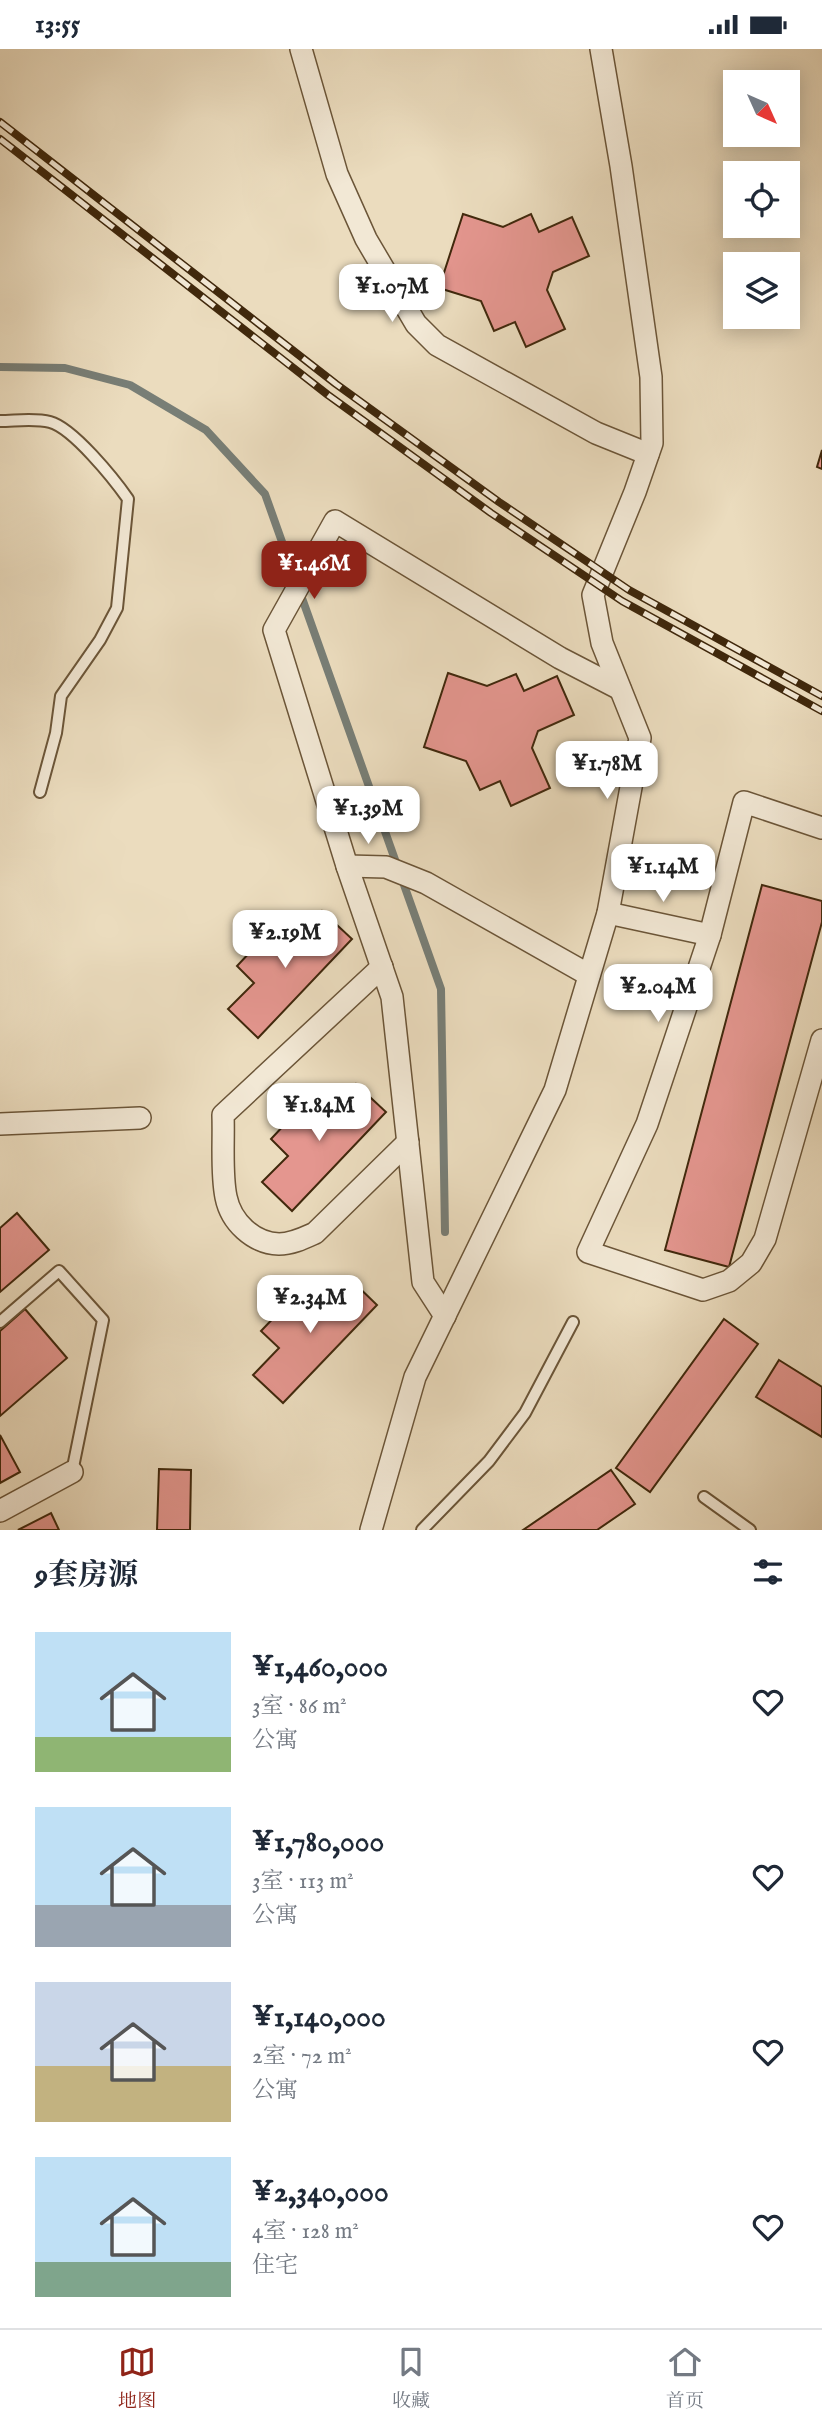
<!DOCTYPE html>
<html lang="zh">
<meta charset="utf-8">
<style>
:root{--surface:#fff;--page:#f2f2f3;--text:#1f2937;--muted:#747a83;--line:#e0e1e3;--accent:#8f2418}
body{margin:0;font-family:"IM FELL English","Noto Serif SC",serif;background:var(--page);color:var(--text);height:100vh;display:flex;flex-direction:column;font-size:26px;white-space:nowrap}
*{box-sizing:border-box;margin:0}
p{font-size:23px;color:var(--muted)}
.icon{flex:none;width:38px;height:38px;fill:none;stroke:currentColor;stroke-width:2;stroke-linecap:round;stroke-linejoin:round}
.map{position:relative;height:1481px;overflow:hidden}
.side{display:flex;flex-direction:column;background:var(--surface);flex:1}
.side>*{flex:none}
.needle{width:46px;rotate:135deg}
.tools{position:absolute;left:723px;top:21px;display:grid;gap:14px}
.tools a{display:grid;place-items:center;width:77px;height:77px;border-radius:0px;background:var(--surface);box-shadow:0 4px 18px #0003;font-size:35px}
.price{position:absolute;translate:-50% -60px;padding:0 16px;border-radius:14px;background:#fff;color:#222;font-size:23px;line-height:46px;filter:drop-shadow(0 2px 4px #0008)}
.price::after{content:'';position:absolute;left:50%;top:42px;width:21px;height:16px;margin-left:-10px;background:inherit;clip-path:polygon(0 0,100% 0,50% 100%)}
.price.active{background:var(--accent);color:#fff}
ul{padding:0;list-style:none}
li{display:flex;align-items:center;gap:21px;height:175px;padding:0 35px}
li span{display:grid;place-items:center;flex:none;width:196px;height:140px;border-radius:0px;color:#555}
li>.icon{margin-inline-start:auto}
span .icon{width:84px;height:84px;fill:#fffc;stroke-width:1}
li b{font-size:30px}
h2{display:flex;justify-content:space-between;align-items:center;height:84px;padding:0 35px;font-size:30px}
.status{display:flex;justify-content:space-between;align-items:center;height:49px;padding:0 35px;background:var(--surface);direction:ltr}
.status svg{height:19px;fill:currentColor}
.tabs{display:flex;justify-content:space-around;align-items:center;height:98px;border-top:2px solid var(--line);background:var(--surface);font-size:19px;color:var(--muted)}
.tabs a{display:grid;justify-items:center;gap:4px}
.tabs .active{color:var(--accent)}
.map>svg:first-child{display:block}
</style>
<div class="status"><b>13:55</b><svg viewBox="0 0 49 12"><path d="M0 12V9h3v3zM5 12V6h3v6zM10 12V3h3v9zM15 12V0h3v12zM26 1h20v11H26zM47 4h2v5h-2z"/></svg></div>
<div class="map">
<svg width="822" height="1481" viewBox="0 0 822 1481">
<rect width="100%" height="100%" fill="#ebdcbe"/>
<filter id="stains"><feTurbulence type="fractalNoise" baseFrequency=".00286" numOctaves="4"/><feColorMatrix values="0 0 0 0 .2 0 0 0 0 .09 0 0 0 0 .02 0 0 0 .5 -.17"/></filter>
<radialGradient id="worn" r=".72"><stop offset=".6" stop-color="#630" stop-opacity="0"/><stop offset="1" stop-color="#630" stop-opacity=".3"/></radialGradient>
<g fill="none" stroke-linecap="round" stroke-linejoin="round">
<path stroke="#787e76" stroke-width="8" d="M 0,318 L 65,319 L 130,336 L 206,381 L 265,445 L 441,940 L 445,1183"/>
</g>
<g fill="#e4968f" stroke="#40280c" stroke-width="2">
<path d="M 463,165 L 503,178 L 531,165 L 539,183 L 572,168 L 589,207 L 553,223 L 547,241 L 565,280 L 526,298 L 515,273 L 494,282 L 481,252 L 439,239 Z"/>
<path d="M 822,401 L 822,420 L 817,418 Z"/>
<path d="M 448,624 L 487,637 L 516,625 L 524,642 L 557,627 L 574,666 L 538,682 L 532,699 L 550,739 L 511,757 L 500,732 L 480,741 L 466,712 L 424,698 Z"/>
<path d="M 762,836 L 822,852 L 822,873 L 729,1218 L 665,1201 Z"/>
<path d="M 322,862 L 352,890 L 258,989 L 228,960 L 254,934 L 237,917 L 280,871 L 298,888 Z"/>
<path d="M 356,1035 L 386,1063 L 292,1162 L 262,1133 L 288,1107 L 271,1090 L 314,1044 L 332,1061 Z"/>
<path d="M 17,1164 L 49,1201 L 0,1243 L 0,1179 Z"/>
<path d="M 348,1228 L 377,1256 L 283,1354 L 253,1326 L 279,1299 L 261,1282 L 305,1236 L 323,1253 Z"/>
<path d="M 25,1260 L 67,1309 L 0,1367 L 0,1282 Z"/>
<path d="M 724,1270 L 758,1295 L 650,1443 L 616,1419 Z"/>
<path d="M 779,1311 L 822,1338 L 822,1388 L 756,1348 Z"/>
<path d="M 0,1386 L 20,1423 L 0,1434 Z"/>
<path d="M 159,1420 L 191,1421 L 190,1481 L 157,1481 Z"/>
<path d="M 611,1421 L 635,1455 L 597,1481 L 523,1481 Z"/>
<path d="M 51,1464 L 59,1481 L 18,1481 Z"/>
</g>
<g fill="none" stroke-linecap="round" stroke-linejoin="round">
<g stroke="#6b5538" stroke-width="14">
<g id="service">
<path d="M 0,372 C 15,372 35,369 50,373 C 73,379 114,430 128,450 L 117,559 L 100,591 L 61,647 L 56,684 L 40,743"/>
<path d="M 0,1273 L 59,1222 L 103,1271 L 72,1423"/>
<path d="M 704,1448 L 750,1481"/>
<path d="M 422,1481 L 489,1412 L 525,1364 L 573,1273"/>
</g>
</g>
<g stroke="#6b5538" stroke-width="24">
<g id="minor">
<path d="M 301,0 L 337,125 L 366,190 L 416,275 L 437,296 L 596,384 L 648,405"/>
<path d="M 822,779 L 744,753 L 710,886 L 647,1075 L 588,1203 L 703,1241 L 729,1232 L 751,1214 L 765,1190 L 822,991"/>
<path d="M 347,817 L 386,818 L 426,834 L 589,926"/>
<path d="M 608,864 L 710,886"/>
<path d="M 382,918 L 223,1066 C 224,1092 221,1124 226,1148 C 231,1173 253,1194 279,1195 C 292,1195 304,1189 315,1184 L 408,1093"/>
<path d="M 0,1075 L 140,1069"/>
<path d="M 445,1267 L 423,1233 L 392,948 L 347,817 L 274,581 L 335,472 L 560,609 L 620,640"/>
<path d="M 0,1462 L 72,1423"/>
<path d="M 371,1481 L 415,1328 L 555,1041 L 608,864 L 640,689 L 602,594 L 593,546 L 635,443 L 652,394 L 651,328 L 621,117 L 601,0"/>
</g>
</g>
<use href="#service" stroke="#f2e8d5" stroke-width="10"/>
<use href="#minor" stroke="#f2e8d5" stroke-width="21"/>
<g stroke="#40280c" stroke-width="8">
<g id="rail">
<path d="M 0,73 L 336,335 L 499,453 L 629,541 L 822,647"/>
<path d="M 0,90 L 328,346 L 491,464 L 622,552 L 822,662"/>
</g>
</g>
<use href="#rail" stroke="#f2e8d5" stroke-width="5" stroke-dasharray="16" stroke-linecap="butt"/>
</g>
<rect width="100%" height="100%" filter="url(#stains)"/>
<rect width="100%" height="100%" fill="url(#worn)"/>
</svg>
<div class="tools">
<a><svg class="needle" viewBox="-14 -14 28 28"><path d="M0-13l5 13h-10z" fill="#e53935"/><path d="M0 13l5-13h-10z" fill="#747a83"/></svg></a>
<a><svg class="icon" aria-label="locate" viewBox="0 0 24 24"><circle cx="12" cy="12" r="6"/><path d="M12 2v4M12 18v4M2 12h4M18 12h4"/></svg></a>
<a><svg class="icon" aria-label="layers" viewBox="0 0 24 24"><path d="M12 4l9 5-9 5-9-5zM3 14l9 5 9-5"/></svg></a>
</div>
<b class="price" style="left:392px;top:275px">¥1.07M</b>
<b class="price active" style="left:314px;top:552px">¥1.46M</b>
<b class="price" style="left:607px;top:752px">¥1.78M</b>
<b class="price" style="left:368px;top:797px">¥1.39M</b>
<b class="price" style="left:663px;top:855px">¥1.14M</b>
<b class="price" style="left:285px;top:921px">¥2.19M</b>
<b class="price" style="left:658px;top:975px">¥2.04M</b>
<b class="price" style="left:319px;top:1094px">¥1.84M</b>
<b class="price" style="left:310px;top:1286px">¥2.34M</b>
</div>
<section class="side">
<h2>9套房源<svg class="icon" aria-label="filters" viewBox="0 0 24 24"><path d="M4 7h16M4 17h16"/><circle cx="9" cy="7" r="2"/><circle cx="15" cy="17" r="2"/></svg></h2>
<ul>
<li><span style="background:linear-gradient(#bfe0f5 75%,#8fb573 0)"><svg class="icon" aria-label="home" viewBox="0 0 24 24"><path d="M3 11l9-7 9 7M6 9v11h12V9"/></svg></span><div><b>¥1,460,000</b><p>3室 · 86 m²</p><p>公寓</p></div><svg class="icon" aria-label="heart" viewBox="0 0 24 24"><path d="M12 20l-8-8c-3-5 5-10 8-4 3-6 11-1 8 4z"/></svg></li>
<li><span style="background:linear-gradient(#bfe0f5 70%,#9aa5b1 0)"><svg class="icon" aria-label="home" viewBox="0 0 24 24"><path d="M3 11l9-7 9 7M6 9v11h12V9"/></svg></span><div><b>¥1,780,000</b><p>3室 · 113 m²</p><p>公寓</p></div><svg class="icon" aria-label="heart" viewBox="0 0 24 24"><path d="M12 20l-8-8c-3-5 5-10 8-4 3-6 11-1 8 4z"/></svg></li>
<li><span style="background:linear-gradient(#c9d6e8 60%,#c2b280 0)"><svg class="icon" aria-label="home" viewBox="0 0 24 24"><path d="M3 11l9-7 9 7M6 9v11h12V9"/></svg></span><div><b>¥1,140,000</b><p>2室 · 72 m²</p><p>公寓</p></div><svg class="icon" aria-label="heart" viewBox="0 0 24 24"><path d="M12 20l-8-8c-3-5 5-10 8-4 3-6 11-1 8 4z"/></svg></li>
<li><span style="background:linear-gradient(#bfe0f5 75%,#7fa58c 0)"><svg class="icon" aria-label="home" viewBox="0 0 24 24"><path d="M3 11l9-7 9 7M6 9v11h12V9"/></svg></span><div><b>¥2,340,000</b><p>4室 · 128 m²</p><p>住宅</p></div><svg class="icon" aria-label="heart" viewBox="0 0 24 24"><path d="M12 20l-8-8c-3-5 5-10 8-4 3-6 11-1 8 4z"/></svg></li>
</ul>
</section>
<nav class="tabs">
<a class="active"><svg class="icon" aria-label="map" viewBox="0 0 24 24"><path d="M3 6l6-2 6 2 6-2v14l-6 2-6-2-6 2zM9 4v14M15 6v14"/></svg>地图</a>
<a><svg class="icon" aria-label="saved" viewBox="0 0 24 24"><path d="M7 4h10v16l-5-4-5 4z"/></svg>收藏</a>
<a><svg class="icon" aria-label="home" viewBox="0 0 24 24"><path d="M3 11l9-7 9 7M6 9v11h12V9"/></svg>首页</a>
</nav>
